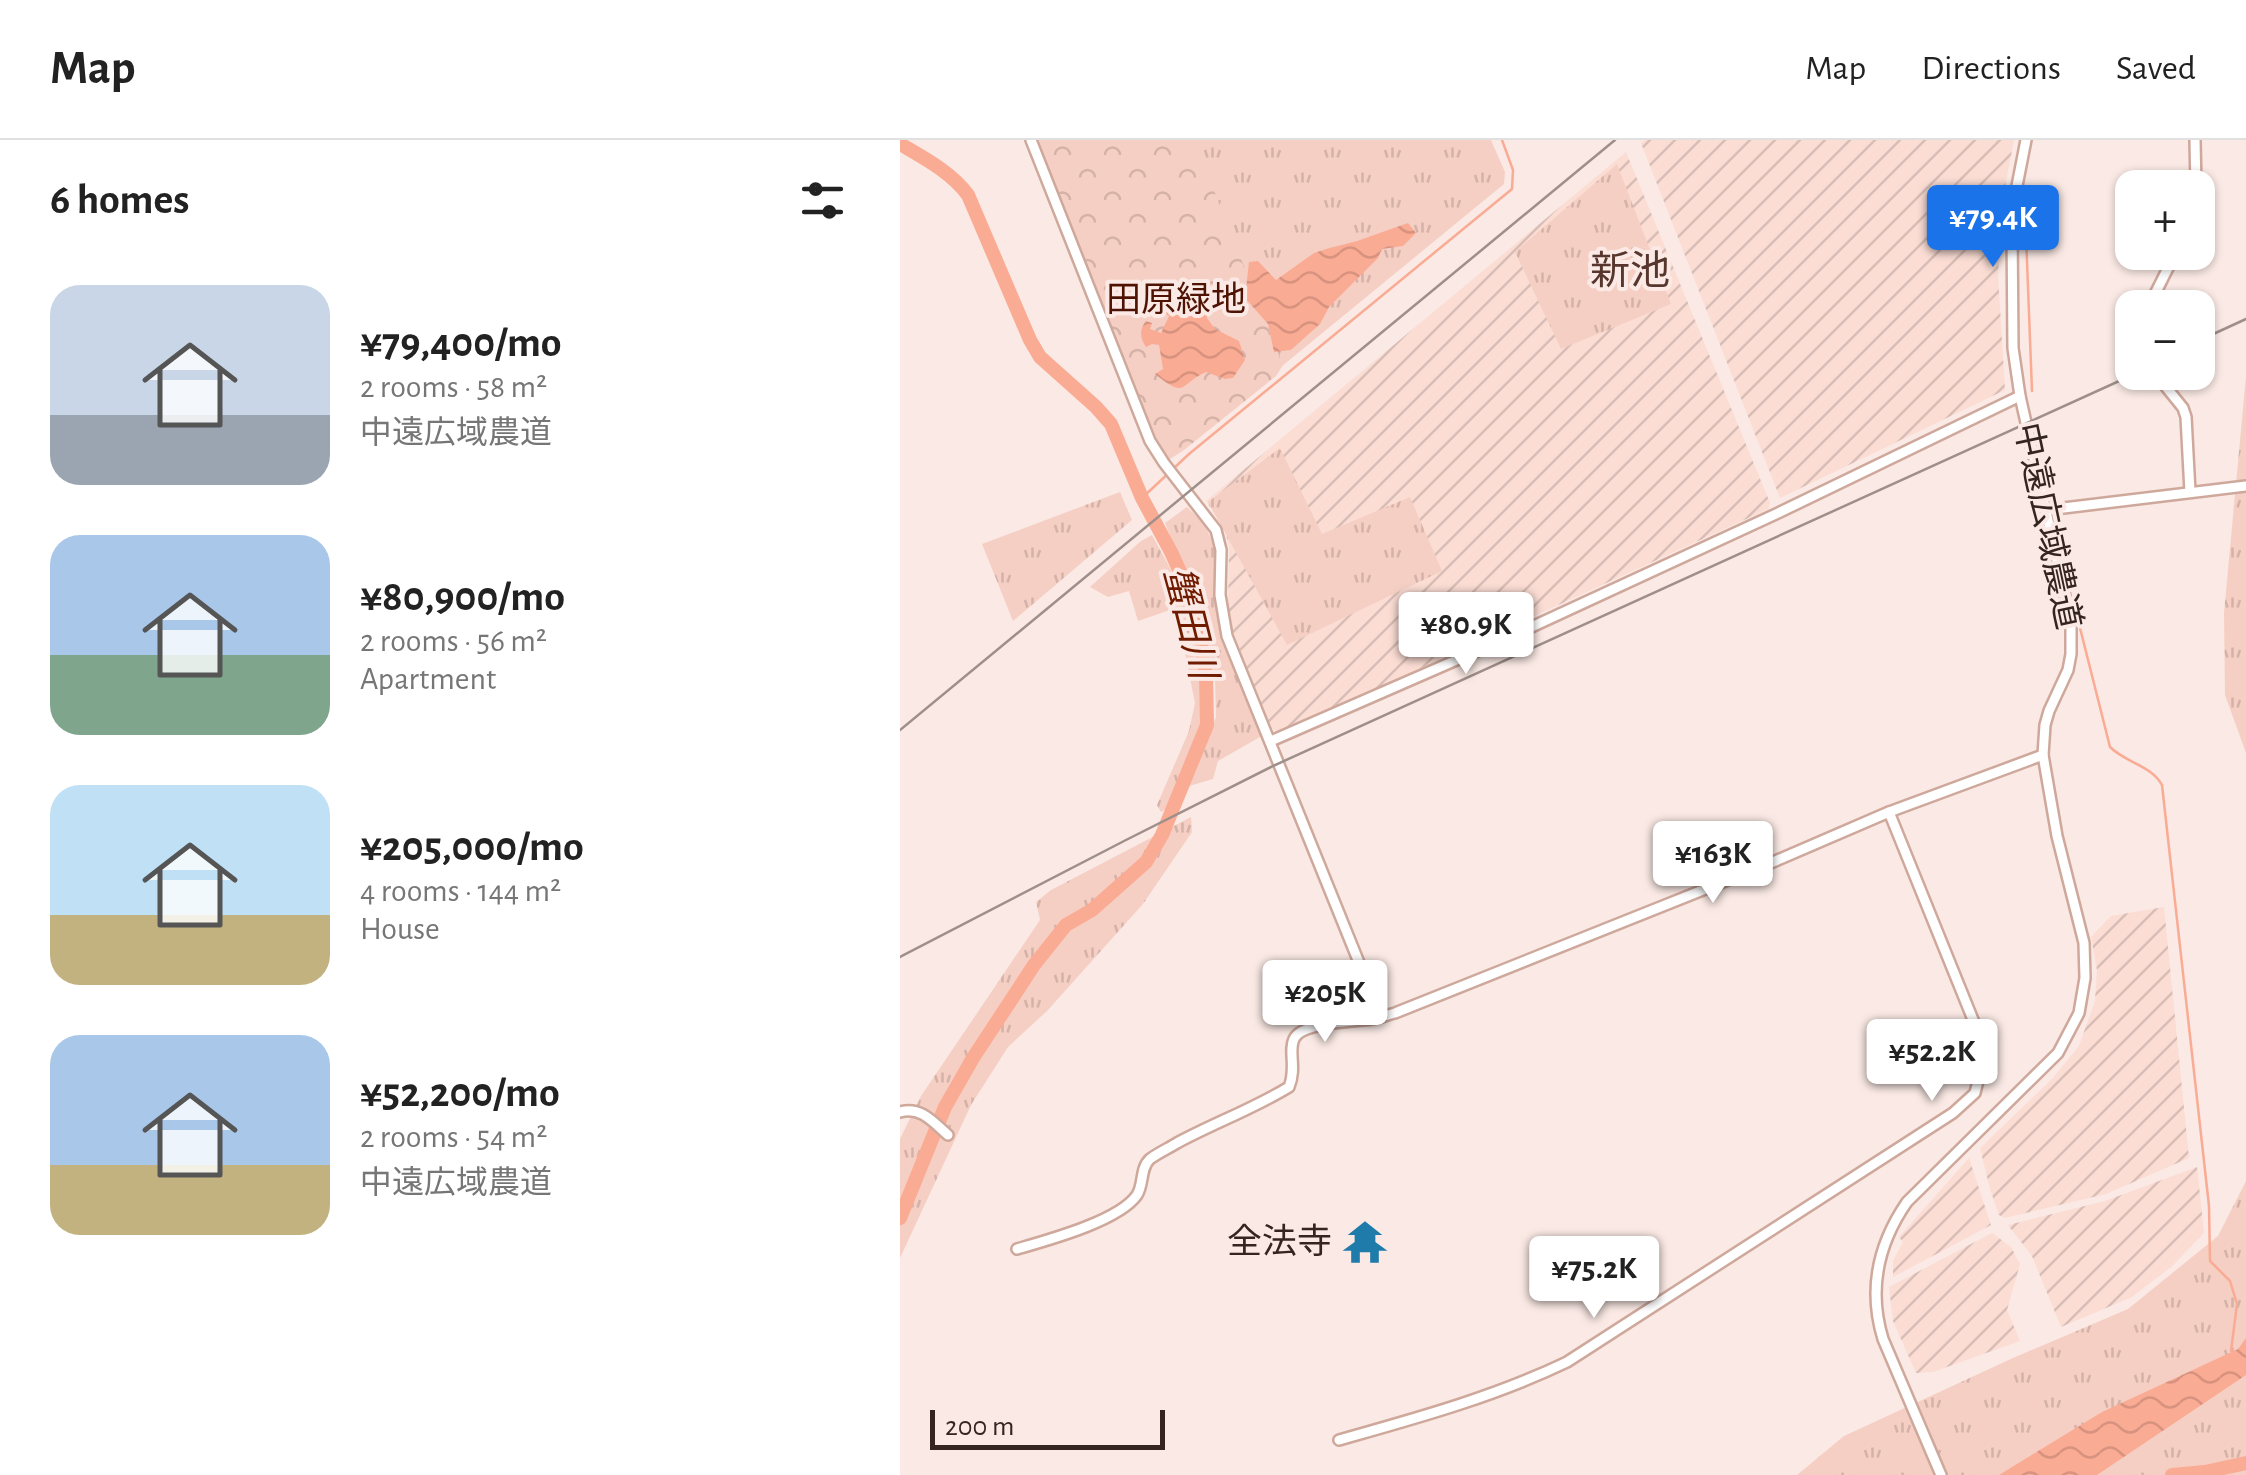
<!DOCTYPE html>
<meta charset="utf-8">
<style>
:root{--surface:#fff;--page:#f6f6f6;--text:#222;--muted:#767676;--line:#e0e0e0;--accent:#1a73e8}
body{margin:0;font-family:"Alegreya Sans","Noto Sans JP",sans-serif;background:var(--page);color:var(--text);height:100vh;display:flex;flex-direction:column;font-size:38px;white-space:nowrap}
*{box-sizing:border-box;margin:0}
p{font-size:32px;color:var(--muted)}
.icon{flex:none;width:55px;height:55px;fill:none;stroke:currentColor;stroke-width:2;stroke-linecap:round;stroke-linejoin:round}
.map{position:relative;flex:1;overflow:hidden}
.details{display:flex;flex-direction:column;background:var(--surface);width:900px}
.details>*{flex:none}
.buttons{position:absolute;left:1215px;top:30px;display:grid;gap:20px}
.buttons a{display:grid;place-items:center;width:100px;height:100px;border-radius:20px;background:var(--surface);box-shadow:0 2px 8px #0004;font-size:50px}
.scale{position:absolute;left:30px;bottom:25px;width:235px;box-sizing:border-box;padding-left:10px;border:5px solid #352521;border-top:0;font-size:28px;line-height:35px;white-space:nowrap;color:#352521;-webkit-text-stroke:8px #fae9e4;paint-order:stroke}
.price{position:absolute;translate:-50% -85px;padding:0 22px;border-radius:10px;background:#fff;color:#222;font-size:32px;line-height:65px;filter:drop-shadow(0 2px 5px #0008)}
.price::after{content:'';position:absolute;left:50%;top:60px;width:30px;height:22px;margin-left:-15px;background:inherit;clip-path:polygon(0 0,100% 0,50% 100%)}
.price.on{background:var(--accent);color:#fff}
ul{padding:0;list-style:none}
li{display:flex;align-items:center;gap:30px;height:250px;padding:0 50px}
li span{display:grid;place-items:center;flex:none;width:280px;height:200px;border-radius:30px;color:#555}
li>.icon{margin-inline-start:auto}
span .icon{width:120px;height:120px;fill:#fffc;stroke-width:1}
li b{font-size:42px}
h2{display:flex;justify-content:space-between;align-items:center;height:120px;padding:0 50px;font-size:42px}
header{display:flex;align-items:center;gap:60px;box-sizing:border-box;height:140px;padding:0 50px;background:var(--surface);border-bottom:2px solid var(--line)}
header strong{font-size:48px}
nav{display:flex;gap:55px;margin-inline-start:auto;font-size:35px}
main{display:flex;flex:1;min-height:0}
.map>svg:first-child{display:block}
</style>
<header>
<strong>Map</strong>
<nav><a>Map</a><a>Directions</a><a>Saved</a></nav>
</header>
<main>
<section class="details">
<h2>6 homes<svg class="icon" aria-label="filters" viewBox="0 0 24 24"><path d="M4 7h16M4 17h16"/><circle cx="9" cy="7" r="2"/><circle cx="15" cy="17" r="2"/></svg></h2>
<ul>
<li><span style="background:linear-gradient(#c9d6e8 65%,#9aa5b1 0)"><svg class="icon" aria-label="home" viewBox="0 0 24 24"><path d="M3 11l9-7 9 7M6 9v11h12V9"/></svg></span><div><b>¥79,400/mo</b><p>2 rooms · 58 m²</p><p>中遠広域農道</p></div></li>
<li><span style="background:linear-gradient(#a9c7e8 60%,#7fa58c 0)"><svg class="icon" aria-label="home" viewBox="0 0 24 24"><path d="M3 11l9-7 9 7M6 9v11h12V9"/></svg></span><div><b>¥80,900/mo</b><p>2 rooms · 56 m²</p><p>Apartment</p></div></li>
<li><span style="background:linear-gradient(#bfe0f5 65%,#c2b280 0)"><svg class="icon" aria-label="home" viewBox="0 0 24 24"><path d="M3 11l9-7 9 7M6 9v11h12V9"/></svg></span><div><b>¥205,000/mo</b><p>4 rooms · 144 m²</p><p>House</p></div></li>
<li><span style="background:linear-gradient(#a9c7e8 65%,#c2b280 0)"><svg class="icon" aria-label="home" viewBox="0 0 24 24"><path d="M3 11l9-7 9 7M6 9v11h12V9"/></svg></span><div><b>¥52,200/mo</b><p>2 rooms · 54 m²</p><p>中遠広域農道</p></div></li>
</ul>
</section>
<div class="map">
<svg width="1346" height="1335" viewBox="0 0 1346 1335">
<defs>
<pattern id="industrial-furrows" width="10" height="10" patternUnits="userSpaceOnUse" patternTransform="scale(2.5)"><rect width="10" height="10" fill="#fbddd4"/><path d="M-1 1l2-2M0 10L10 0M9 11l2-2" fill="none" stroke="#d8beb6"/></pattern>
<pattern id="grass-tufts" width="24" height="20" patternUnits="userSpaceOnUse" patternTransform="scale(2.5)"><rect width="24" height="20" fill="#f6cfc4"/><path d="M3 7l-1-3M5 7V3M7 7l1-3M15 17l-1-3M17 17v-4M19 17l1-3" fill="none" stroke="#d4b2a8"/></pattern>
<pattern id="park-crowns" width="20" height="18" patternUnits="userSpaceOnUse" patternTransform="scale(2.5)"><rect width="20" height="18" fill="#f6cfc4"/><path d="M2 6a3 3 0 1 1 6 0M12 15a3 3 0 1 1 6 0" fill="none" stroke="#d4b2a8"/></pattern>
<pattern id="water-waves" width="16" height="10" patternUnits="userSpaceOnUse" patternTransform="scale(2.5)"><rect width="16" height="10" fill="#faab94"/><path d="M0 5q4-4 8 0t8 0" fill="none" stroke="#d7937f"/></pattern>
</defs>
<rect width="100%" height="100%" fill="#fae9e4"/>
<g fill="url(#industrial-furrows)">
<path d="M 745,0 L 1114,0 L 1102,62 L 1098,135 L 1105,250 L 880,358 L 741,3 Z"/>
<path d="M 726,12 L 870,363 L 868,369 L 381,592 L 370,588 L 332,489 L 328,465 L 329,408 L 325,390 L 306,361 Z"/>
<path d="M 1264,767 L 1289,1018 L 1206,1054 L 1105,1078 L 1099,1075 L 1090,1049 L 1080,1008 L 1152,939 L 1179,906 L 1195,861 L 1197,830 L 1191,797 L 1211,776 Z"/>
<path d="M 1069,1018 L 1091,1085 L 993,1137 L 993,1121 L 1003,1102 L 999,1097 Z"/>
<path d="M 1297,1027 L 1304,1093 L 1271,1127 L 1232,1157 L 1161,1187 L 1132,1116 L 1108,1085 L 1205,1061 Z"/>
<path d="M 1092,1093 L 1111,1107 L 1120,1124 L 1107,1170 L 1120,1201 L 1033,1232 L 1016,1233 L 993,1181 L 989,1147 Z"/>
</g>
<g fill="url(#grass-tufts)">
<path d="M 131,0 L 591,0 L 605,32 L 604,44 L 264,323 Z"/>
<path d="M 717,24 L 771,164 L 661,209 L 615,112 Z"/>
<path d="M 1346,236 L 1346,613 L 1325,555 L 1324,473 Z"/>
<path d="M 380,308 L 422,394 L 510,357 L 542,431 L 387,505 L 308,362 Z"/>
<path d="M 220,352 L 232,380 L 113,481 L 82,404 Z"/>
<path d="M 287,367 L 305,384 L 321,426 L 325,489 L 367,593 L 318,621 L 313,639 L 289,646 L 316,577 L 315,538 L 297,462 L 265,383 Z"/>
<path d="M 252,395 L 283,452 L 302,534 L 305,570 L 301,590 L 285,630 L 268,668 L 261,672 L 257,665 L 289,591 L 295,563 L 278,478 L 273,469 L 238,481 L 229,451 L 208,457 L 190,447 L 241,401 Z"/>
<path d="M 291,677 L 292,692 L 243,764 L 147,871 L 108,907 L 71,965 L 0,1118 L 0,999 L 21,956 L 140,780 L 136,762 L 151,750 Z"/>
<path d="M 1346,1041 L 1346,1335 L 897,1335 L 944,1296 L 1113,1218 L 1228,1169 L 1318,1096 Z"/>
</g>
<path fill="url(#park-crowns)" d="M 131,0 L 294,0 L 383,225 L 376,236 L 284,310 L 264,323 L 251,301 Z"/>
<g fill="url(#water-waves)">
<path d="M 508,83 L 516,93 L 503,106 L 482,109 L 478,118 L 429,167 L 420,184 L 391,210 L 374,212 L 368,184 L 345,158 L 349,122 L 358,121 L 376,140 L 414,113 L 426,109 L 457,101 Z"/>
<path d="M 303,144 L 313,148 L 308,162 L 307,178 L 315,189 L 339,201 L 345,220 L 333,238 L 325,239 L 306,232 C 279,244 287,260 255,234 L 263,229 L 259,205 L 252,204 L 246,207 C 240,198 239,190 246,181 L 252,183 L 250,189 L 261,193 L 269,176 L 258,169 L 262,160 L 275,165 L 280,154 L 276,153 L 276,149 L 281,147 L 300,153 Z"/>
<path d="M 1346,1198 L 1346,1235 L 1197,1335 L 1099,1335 L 1202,1272 L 1338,1209 Z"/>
</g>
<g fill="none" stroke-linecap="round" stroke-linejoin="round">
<g stroke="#faab94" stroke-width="2.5">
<path d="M 1126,95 L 1132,251"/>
<path d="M 242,358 L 289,314 L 612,49 L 613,30 L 602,0"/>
<path d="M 1180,488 L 1210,607 C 1226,623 1251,625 1262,645 L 1309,1066 L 1310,1121 L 1330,1141 L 1337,1164 L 1331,1211"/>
</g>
<g stroke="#faab94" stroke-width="14">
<path d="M 0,4 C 24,18 51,32 68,55 L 130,200 L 140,217 L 196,267 L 211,284 L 242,358 L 271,412 L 281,434 L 299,494 L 306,533 L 307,585 L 262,695 L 246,722 L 192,770 L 166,785 L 134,825 L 73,918 L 45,967 L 0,1078"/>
<path d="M 1272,1335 L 1305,1332 L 1346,1323"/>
</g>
<g stroke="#cfa89c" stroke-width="14">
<g id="secondary">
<path d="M 131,0 L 250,301 L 264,323 L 316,390 L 321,410 L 320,455 L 327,496 L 481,877"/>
<path d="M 1295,0 L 1296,48"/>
<path d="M 1251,168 L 1254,156 L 1276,112"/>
<path d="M 1254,232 L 1283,268 L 1286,277 L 1290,352"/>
<path d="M 1147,370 L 1346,346"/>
<path d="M 371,601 L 623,491 L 876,374 L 1120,256"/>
<path d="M 0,972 C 21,966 33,982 48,995"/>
<path d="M 117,1109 C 148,1100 219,1081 237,1055 C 244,1044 240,1028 250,1019 C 258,1013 269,1008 277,1003 C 314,983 353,969 389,947 C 397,928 388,911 394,899 C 401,882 454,882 471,879 C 480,878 487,875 495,873 L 873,722 L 989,672 L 1143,615"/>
<path d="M 439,1300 C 517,1278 594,1257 667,1222 L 1053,973 L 1075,953 L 1082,924 L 1082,902 L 989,672"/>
<path d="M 1041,1335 L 983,1199 C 968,1150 978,1104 1007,1062 L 1158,913 L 1179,873 L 1185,838 L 1184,803 L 1157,696 L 1143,615 L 1145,585 L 1149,571 L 1168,530 L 1171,514 L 1171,483 L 1120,256 L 1113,208 L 1112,87 L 1116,51 L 1126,0"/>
</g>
</g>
<use href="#secondary" stroke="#fff" stroke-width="9"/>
<g stroke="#9f8f8a" stroke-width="2.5">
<path d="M 1298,201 L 1346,179"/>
<path d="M 0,590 L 715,0"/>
<path d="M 0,817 L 226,700 L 373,626 L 1239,232"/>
</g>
</g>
<defs>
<g id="temple-bare" transform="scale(3.45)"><path d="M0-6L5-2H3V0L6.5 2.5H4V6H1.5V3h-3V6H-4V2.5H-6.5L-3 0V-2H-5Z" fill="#1f7ba9" stroke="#fae9e4" stroke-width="2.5" paint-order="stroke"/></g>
</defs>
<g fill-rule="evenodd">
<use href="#temple-bare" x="465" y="1102"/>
</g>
<g text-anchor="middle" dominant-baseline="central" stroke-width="8" stroke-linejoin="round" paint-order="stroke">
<g font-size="35" fill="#4f1303" stroke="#fae9e4">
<text x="276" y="160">田原緑地</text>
</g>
<g font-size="35" fill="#352521" stroke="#fae9e4">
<text transform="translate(1147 386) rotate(78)">中遠広域農道</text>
</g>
<g font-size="35" fill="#352521" stroke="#fae9e4" text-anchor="end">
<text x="432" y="1102">全法寺</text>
</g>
<g font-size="38" font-style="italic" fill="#701b00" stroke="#fae9e4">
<text transform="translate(289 483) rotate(76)">蟹田川</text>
</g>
<g font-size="40" fill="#56362d" stroke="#fae9e4">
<text x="730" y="132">新池</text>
</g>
</g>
</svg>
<div class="buttons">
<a>+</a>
<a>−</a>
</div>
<div class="scale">200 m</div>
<b class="price on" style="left:1093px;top:130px">¥79.4K</b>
<b class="price" style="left:566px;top:537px">¥80.9K</b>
<b class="price" style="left:813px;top:766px">¥163K</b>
<b class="price" style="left:425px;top:905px">¥205K</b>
<b class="price" style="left:1032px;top:964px">¥52.2K</b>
<b class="price" style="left:694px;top:1181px">¥75.2K</b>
</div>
</main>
